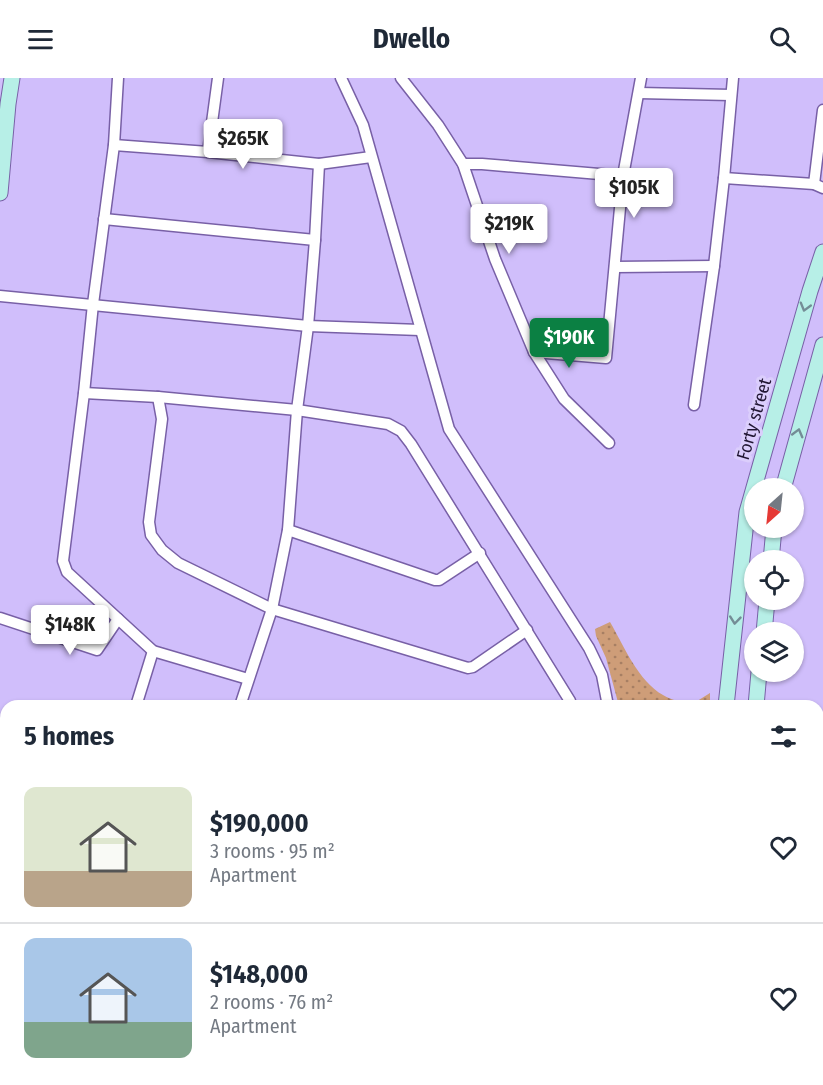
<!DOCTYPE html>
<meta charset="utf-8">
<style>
:root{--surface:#fff;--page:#f2f2f3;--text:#1f2937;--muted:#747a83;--line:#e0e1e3;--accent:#0b8043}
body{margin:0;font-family:"Fira Sans Condensed",sans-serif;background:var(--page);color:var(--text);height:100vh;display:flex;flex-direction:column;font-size:22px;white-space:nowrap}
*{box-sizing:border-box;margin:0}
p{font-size:20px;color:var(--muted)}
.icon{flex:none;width:33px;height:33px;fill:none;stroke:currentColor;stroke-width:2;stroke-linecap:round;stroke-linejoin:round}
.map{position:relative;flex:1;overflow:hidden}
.drawer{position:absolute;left:0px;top:622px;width:824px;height:386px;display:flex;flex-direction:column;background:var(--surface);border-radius:18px 18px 0 0;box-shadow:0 2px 4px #0004}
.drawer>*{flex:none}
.needle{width:39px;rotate:207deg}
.tools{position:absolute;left:744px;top:400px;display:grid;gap:12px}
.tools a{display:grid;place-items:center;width:60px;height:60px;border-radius:50%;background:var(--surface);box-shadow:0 2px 4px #0004;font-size:30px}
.price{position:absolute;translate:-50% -51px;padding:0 14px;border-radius:6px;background:#fff;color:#222;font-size:20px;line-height:39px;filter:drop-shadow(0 2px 3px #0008)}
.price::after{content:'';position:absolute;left:50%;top:36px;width:18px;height:14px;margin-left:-9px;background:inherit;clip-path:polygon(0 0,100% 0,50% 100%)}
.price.selected{background:var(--accent);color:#fff}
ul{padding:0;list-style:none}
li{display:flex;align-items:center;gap:18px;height:150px;padding:0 24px}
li+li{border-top:2px solid var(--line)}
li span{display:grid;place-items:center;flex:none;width:168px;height:120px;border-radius:12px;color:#555}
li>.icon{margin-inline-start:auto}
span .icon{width:72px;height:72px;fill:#fffc;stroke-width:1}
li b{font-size:26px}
h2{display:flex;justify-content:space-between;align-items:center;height:72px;padding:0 24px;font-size:26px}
header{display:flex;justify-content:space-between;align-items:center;height:78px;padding:0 24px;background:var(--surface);font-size:27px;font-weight:700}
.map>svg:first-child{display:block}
</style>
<header><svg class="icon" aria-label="menu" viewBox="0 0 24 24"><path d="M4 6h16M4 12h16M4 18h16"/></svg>Dwello<svg class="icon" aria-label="search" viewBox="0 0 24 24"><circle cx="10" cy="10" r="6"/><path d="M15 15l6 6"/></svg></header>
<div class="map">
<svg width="823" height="1007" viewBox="0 0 823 1007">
<defs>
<pattern id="garden-dots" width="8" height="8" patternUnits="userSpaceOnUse" patternTransform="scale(1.5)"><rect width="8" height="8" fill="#ce9d78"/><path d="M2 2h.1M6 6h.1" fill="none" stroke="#a77f63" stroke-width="1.8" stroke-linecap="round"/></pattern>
</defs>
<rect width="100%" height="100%" fill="#d0befb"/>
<path fill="url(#garden-dots)" d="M 610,544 C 624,568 638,603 663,617 C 671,622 681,624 690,626 L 694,625 L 710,615 L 710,628 L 619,628 L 606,580 L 596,558 L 595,551 Z"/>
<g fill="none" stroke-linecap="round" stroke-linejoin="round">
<g stroke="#7f4e66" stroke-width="3">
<path d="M 818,661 L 823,646"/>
<path d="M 761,1007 L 761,1002"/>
</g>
<g stroke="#7860a6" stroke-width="13">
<g id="street">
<path d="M 118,0 L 114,67 L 93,226 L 84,315 L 63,483 L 67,494 L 153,573 L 248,601"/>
<path d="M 341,0 L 363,47 L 449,351 L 589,570 L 602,597 L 608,628"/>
<path d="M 401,0 L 438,47 L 463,86 L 495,181 L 534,274 L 564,321 L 609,365"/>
<path d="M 639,15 L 731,17"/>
<path d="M 114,67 L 208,74 L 319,86 L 371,79"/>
<path d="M 208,74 L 218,0"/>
<path d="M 463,86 L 482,86 L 623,98"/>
<path d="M 724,100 L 814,106 L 823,110"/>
<path d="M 814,106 L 823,32"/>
<path d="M 104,141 L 315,162"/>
<path d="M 615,189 L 714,188"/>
<path d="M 0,218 L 308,248 L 420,252"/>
<path d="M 534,274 L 606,280 L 623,98 L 641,0"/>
<path d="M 84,315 L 158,319 L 297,332 L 388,346 L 401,353 L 411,366 L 570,623 L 570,628"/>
<path d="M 158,319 L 162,341 L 149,444 L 151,457 L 162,472 L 178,485 L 272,531 L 468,590 L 473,589 L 527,552"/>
<path d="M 694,327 L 714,188 L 724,100 L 733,0"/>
<path d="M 288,452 L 435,502 L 439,502 L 480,475"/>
<path d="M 0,540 L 97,572 L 118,541"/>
<path d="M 136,628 L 153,573"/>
<path d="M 240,628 L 272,531 L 288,452 L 297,332 L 308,248 L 315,162 L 319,86"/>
<path d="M 0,690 L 6,667"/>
<path d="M 0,728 L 6,729"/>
<path d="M 0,846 L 6,848"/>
<path d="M 0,968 L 6,970"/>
<path d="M 123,1002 L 140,1007"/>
<path d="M 609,1002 L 610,1007"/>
<path d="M 37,1007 L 39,1002"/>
<path d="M 231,1007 L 233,1002"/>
<path d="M 325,1007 L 326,1002"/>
<path d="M 413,1007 L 415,1002"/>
<path d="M 498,1007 L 500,1002"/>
</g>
</g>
<g stroke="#7860a6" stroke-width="17">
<g id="secondary">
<path d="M 0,115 L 8,26 L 12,0"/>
<path d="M 783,411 L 823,267"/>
<path d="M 771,483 L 774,450"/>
<path d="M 764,555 L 767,522"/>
<path d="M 726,628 L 747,434 L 810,213 L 823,174"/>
<path d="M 756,628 L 759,594"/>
<path d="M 685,1007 L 686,1002"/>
<path d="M 715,1007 L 715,1002"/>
</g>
</g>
<use href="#street" stroke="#fff" stroke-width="10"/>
<use href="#secondary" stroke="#b7efe7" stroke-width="15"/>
</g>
<defs><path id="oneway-chevron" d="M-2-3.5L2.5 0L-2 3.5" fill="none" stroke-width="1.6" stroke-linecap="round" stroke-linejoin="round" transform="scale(1.5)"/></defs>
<g stroke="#748d96">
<use href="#oneway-chevron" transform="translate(805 229) rotate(106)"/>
<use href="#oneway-chevron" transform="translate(798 355) rotate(-75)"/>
<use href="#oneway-chevron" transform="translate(735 542) rotate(96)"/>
</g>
<g text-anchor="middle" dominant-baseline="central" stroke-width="6" stroke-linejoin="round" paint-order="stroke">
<g font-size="18" fill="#211633" stroke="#dbcefc">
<text transform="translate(754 341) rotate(-74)">Forty street</text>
</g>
</g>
</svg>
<div class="tools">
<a><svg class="needle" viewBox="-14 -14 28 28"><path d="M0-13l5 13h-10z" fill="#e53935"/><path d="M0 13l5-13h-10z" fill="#747a83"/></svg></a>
<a><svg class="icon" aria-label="locate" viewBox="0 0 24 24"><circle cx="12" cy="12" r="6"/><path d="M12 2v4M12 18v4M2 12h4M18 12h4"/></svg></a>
<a><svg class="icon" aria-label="layers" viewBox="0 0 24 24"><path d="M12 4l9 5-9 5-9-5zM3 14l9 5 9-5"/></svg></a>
</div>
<b class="price" style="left:243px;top:92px">$265K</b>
<b class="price" style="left:634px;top:141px">$105K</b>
<b class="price" style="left:509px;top:177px">$219K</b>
<b class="price selected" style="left:569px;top:291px">$190K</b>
<b class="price" style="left:70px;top:578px">$148K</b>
<section class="drawer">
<h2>5 homes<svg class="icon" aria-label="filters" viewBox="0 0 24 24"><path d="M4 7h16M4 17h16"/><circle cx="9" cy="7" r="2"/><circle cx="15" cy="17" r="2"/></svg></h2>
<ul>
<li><span style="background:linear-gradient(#dfe7d0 70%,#b9a48a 0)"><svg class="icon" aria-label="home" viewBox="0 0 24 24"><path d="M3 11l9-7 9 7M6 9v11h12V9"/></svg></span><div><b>$190,000</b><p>3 rooms · 95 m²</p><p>Apartment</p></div><svg class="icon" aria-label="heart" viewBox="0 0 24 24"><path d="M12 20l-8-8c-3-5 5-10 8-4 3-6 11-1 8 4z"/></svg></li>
<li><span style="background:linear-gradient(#a9c7e8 70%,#7fa58c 0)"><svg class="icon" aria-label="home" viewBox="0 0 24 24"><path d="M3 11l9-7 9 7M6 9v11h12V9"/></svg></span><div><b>$148,000</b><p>2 rooms · 76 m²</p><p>Apartment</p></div><svg class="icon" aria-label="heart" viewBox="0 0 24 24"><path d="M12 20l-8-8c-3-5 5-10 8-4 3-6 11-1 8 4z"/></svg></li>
</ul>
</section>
</div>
